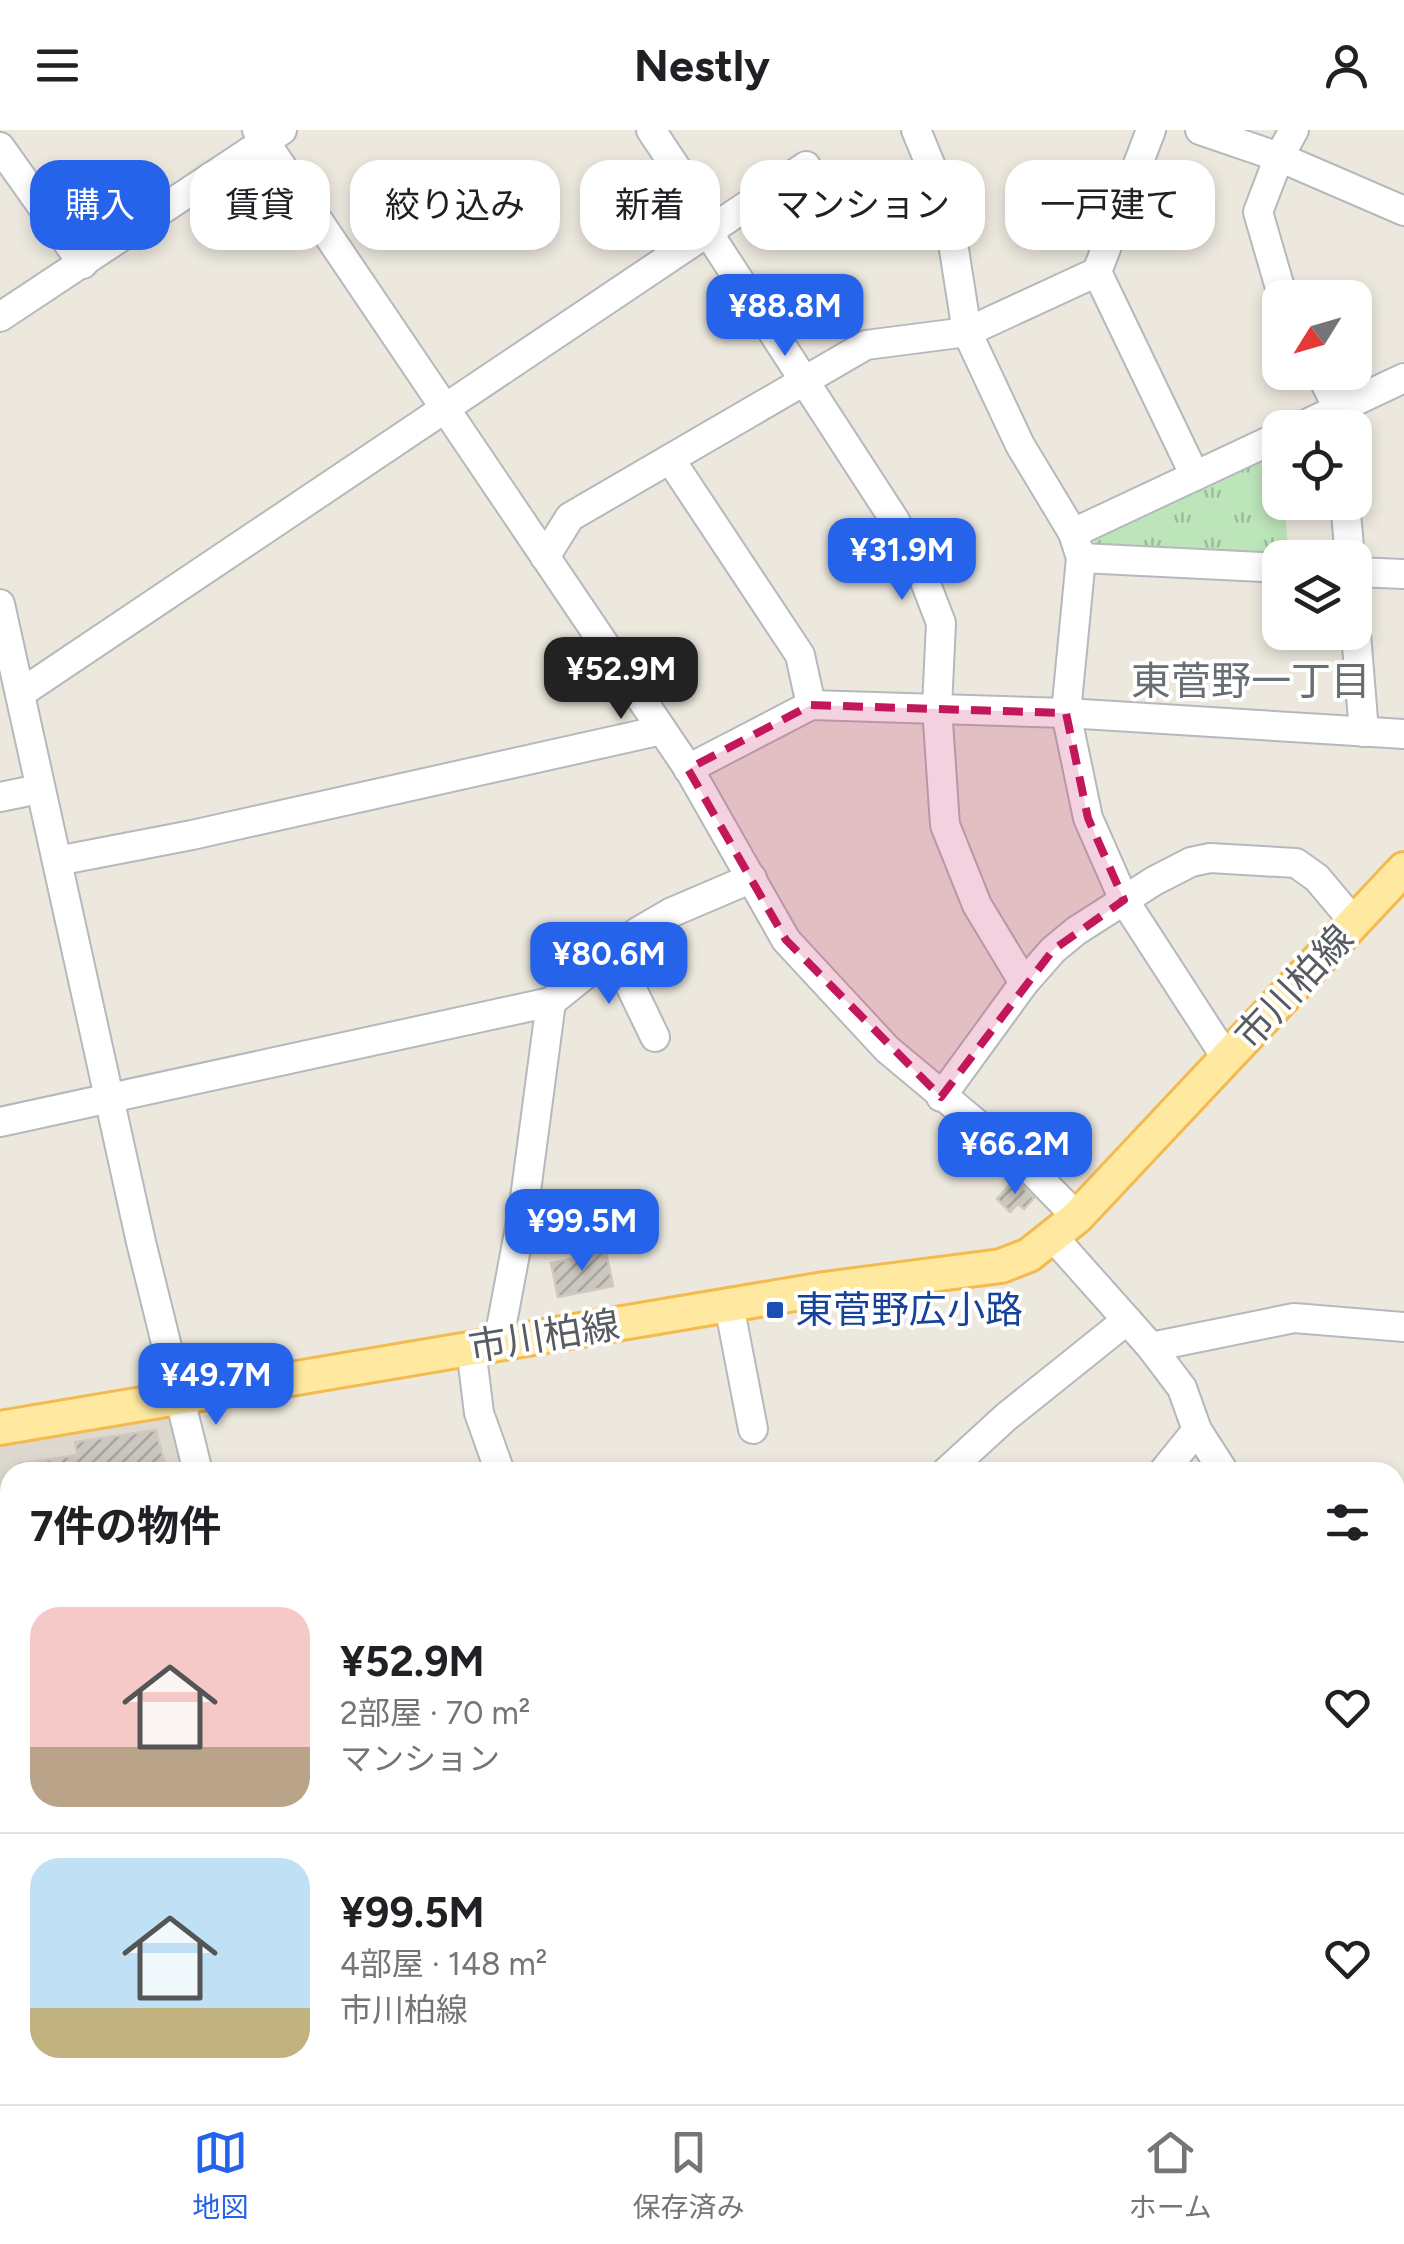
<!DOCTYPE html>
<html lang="ja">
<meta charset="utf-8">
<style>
:root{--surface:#fff;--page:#f6f6f6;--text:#202124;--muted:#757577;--line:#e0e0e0;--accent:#2563eb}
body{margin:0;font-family:Figtree,"Noto Sans JP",sans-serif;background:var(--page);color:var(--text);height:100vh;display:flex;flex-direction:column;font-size:38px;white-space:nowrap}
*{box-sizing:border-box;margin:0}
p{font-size:32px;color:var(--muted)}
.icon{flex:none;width:55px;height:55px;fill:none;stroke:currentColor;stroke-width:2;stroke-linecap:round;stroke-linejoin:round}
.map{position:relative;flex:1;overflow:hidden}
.side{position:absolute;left:0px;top:1332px;width:1405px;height:642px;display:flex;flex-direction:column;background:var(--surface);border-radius:30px 30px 0 0;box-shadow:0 5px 15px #0003}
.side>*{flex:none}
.guide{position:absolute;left:30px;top:30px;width:1345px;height:90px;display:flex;gap:20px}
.needle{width:65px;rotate:233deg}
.buttons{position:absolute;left:1262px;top:150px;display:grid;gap:20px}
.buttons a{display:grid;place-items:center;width:110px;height:110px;border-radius:20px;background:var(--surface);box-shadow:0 5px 15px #0003;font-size:50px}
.price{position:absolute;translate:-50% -85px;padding:0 22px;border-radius:20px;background:var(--accent);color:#fff;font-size:32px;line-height:65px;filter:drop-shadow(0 2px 5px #0008)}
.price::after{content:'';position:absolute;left:50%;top:60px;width:30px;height:22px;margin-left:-15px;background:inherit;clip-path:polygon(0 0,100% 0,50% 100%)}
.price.current{background:#222;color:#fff}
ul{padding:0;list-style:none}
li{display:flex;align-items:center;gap:30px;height:250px;padding:0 30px}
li+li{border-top:2px solid var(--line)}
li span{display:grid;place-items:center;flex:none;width:280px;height:200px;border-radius:30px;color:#555}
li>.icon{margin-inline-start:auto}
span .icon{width:120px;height:120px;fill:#fffc;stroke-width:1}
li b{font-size:42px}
h2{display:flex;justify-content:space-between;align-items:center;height:120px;padding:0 30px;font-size:42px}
.tag{padding:0 35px;border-radius:30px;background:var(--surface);box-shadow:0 5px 15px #0003;font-size:35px;line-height:90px}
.tag.current{background:var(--accent);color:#fff}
header{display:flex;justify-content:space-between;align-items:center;height:130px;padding:0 30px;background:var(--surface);font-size:45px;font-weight:700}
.dock{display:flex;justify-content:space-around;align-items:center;height:140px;border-top:2px solid var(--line);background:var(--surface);font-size:28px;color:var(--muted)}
.dock a{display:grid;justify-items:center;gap:5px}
.dock .current{color:var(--accent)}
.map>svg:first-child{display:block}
</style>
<header><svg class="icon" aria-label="menu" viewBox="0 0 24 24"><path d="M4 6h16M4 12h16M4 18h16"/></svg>Nestly<svg class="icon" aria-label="person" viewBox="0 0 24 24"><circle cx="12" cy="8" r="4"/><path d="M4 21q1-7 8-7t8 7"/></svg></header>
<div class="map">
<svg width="1404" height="1974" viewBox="0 0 1404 1974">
<defs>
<pattern id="grass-tufts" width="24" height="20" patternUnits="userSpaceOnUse" patternTransform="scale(2.5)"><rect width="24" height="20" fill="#bce5b9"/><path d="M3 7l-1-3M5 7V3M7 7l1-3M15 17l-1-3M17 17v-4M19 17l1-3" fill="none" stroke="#9cbd9a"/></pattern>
<pattern id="building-hatch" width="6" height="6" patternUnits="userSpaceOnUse" patternTransform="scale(2.5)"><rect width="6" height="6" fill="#cbc6c0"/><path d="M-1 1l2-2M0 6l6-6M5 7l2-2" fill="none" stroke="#a8a49f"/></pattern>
</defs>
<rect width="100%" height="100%" fill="#ece8de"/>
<path fill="#ded9cf" d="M 165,1286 L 170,1290 L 183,1342 L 10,1342 L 10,1744 L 0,1750 L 0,1313 Z"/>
<path fill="url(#grass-tufts)" d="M 1279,320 L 1280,372 L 1284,373 L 1289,427 L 1096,417 L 1093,407 Z"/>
<g fill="url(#building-hatch)" stroke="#d0c9bd" stroke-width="2.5">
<path d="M 1015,1049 L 1034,1068 L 1024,1079 L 1018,1074 L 1010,1082 L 997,1069 Z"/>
<path d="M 606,1122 L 613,1156 L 558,1167 L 551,1133 Z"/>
<path d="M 156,1300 L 167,1342 L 20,1342 L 19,1334 L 77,1325 L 75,1312 Z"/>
</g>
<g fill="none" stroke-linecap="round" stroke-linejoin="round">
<g stroke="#b5b8bc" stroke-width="32">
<g id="minor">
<path d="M 257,0 L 690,641 L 786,810 L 887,919 L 1026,1035 L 1077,1087"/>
<path d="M 651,0 L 716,98"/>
<path d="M 916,0 L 947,75 L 967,202 L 1020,315 L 1073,403 L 1081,428 L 1066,583 L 1088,688 L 1124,770 L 1227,929"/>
<path d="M 1151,0 L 1097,142 L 1195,346"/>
<path d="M 1200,0 L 1279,27 L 1404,81"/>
<path d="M 0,17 L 83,134"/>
<path d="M 709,104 L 894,389 L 916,428 L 941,493 L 937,577 L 945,695 L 977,775 L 1024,853"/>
<path d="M 1283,168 L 1258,82 L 1279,27 L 1294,0"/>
<path d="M 0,187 L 282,0"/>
<path d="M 1320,242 L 1338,279 L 1339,297"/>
<path d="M 1298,298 L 1404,248"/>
<path d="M 670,329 L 800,525 L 811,575"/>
<path d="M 1345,372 L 1350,428"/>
<path d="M 1073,403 L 1280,306"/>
<path d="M 545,427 L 570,387 L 866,215 L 967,202 L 1097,142"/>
<path d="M 1081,428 L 1280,438"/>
<path d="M 1355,442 L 1404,444"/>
<path d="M 0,474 L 141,1112 L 198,1342"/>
<path d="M 1355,491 L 1364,602"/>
<path d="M 21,563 L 806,36"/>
<path d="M 688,639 L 811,575 L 1066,583 L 1404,604"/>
<path d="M 0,667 L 39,659"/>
<path d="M 57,731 L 192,705 L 662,600"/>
<path d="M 614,822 L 655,907"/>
<path d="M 941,967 L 1024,853 L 1053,820 L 1076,801 L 1154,751 L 1191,732 L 1210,728 L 1296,733 L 1317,748 L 1354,792"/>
<path d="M 0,992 L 551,872 L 639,801 L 670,783 L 752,748"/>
<path d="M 1054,1108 L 1151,1217 L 1182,1258 L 1197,1300 L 1224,1342"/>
<path d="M 729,1175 L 753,1299"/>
<path d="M 498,1214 L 524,1076 L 551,872"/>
<path d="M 1151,1217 L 1294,1188 L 1404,1197"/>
<path d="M 471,1218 L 479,1283 L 500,1342"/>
<path d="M 946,1342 L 1006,1287 L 1127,1190"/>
<path d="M 1163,1342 L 1197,1300"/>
<path d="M 1395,1638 L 1404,1653"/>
<path d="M 0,1759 L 10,1753"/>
<path d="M 1395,1880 L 1404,1875"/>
<path d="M 0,1881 L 10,1898"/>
<path d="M 50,1965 L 55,1974"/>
<path d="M 251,1965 L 256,1974"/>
<path d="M 376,1965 L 378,1974"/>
<path d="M 1056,1965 L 1073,1974"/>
<path d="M 142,1974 L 157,1965"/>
<path d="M 504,1974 L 509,1965"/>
<path d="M 802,1974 L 806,1965"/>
<path d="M 982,1974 L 987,1965"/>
<path d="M 1230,1974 L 1246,1965"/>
</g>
</g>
<g stroke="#f5ba4e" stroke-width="38">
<path id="major" d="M 0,1298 L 824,1159 L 1001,1136 L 1029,1125 L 1077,1087 L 1404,739"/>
</g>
<use href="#minor" stroke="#fff" stroke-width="28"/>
<use href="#major" stroke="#ffe9a0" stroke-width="32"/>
</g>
<path fill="#c2185b" fill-opacity="0.2" stroke="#c2185b" stroke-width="8" stroke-dasharray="20 12" stroke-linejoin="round" d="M 811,575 L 1066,583 L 1088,688 L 1124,770 L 1053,820 L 941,967 L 786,810 L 688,639 Z"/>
<rect fill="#1a4fb4" stroke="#fff" stroke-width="4" x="765" y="1170" width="20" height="20" rx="5"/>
<g text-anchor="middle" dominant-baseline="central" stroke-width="8" stroke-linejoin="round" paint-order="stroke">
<g font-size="38" fill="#585c60" stroke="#fff">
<text transform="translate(1294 857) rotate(-47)">市川柏線</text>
<text transform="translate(544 1206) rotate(-9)">市川柏線</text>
</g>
<g font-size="38" fill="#164399" stroke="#fff" text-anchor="start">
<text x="795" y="1180">東菅野広小路</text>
</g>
<g font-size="40" fill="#696e72" stroke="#fff">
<text x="1251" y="551">東菅野一丁目</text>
</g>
</g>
</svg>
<div class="buttons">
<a><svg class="needle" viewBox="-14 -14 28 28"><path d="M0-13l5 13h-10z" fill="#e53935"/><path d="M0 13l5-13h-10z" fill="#757577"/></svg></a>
<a><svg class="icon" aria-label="locate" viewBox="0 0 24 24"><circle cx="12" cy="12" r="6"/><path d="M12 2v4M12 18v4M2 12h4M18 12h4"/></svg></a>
<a><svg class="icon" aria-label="layers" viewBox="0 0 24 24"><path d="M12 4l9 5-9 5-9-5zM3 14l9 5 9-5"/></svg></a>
</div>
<b class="price" style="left:785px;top:229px">¥88.8M</b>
<b class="price" style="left:902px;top:473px">¥31.9M</b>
<b class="price current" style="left:621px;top:592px">¥52.9M</b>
<b class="price" style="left:609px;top:877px">¥80.6M</b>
<b class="price" style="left:1015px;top:1067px">¥66.2M</b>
<b class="price" style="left:582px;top:1144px">¥99.5M</b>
<b class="price" style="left:216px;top:1298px">¥49.7M</b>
<div class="guide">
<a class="tag current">購入</a>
<a class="tag">賃貸</a>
<a class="tag">絞り込み</a>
<a class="tag">新着</a>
<a class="tag">マンション</a>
<a class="tag">一戸建て</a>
</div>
<section class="side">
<h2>7件の物件<svg class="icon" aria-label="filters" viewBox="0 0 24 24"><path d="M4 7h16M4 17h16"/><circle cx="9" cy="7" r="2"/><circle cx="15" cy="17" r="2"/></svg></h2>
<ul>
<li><span style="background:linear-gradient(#f6c9c9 70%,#b9a48a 0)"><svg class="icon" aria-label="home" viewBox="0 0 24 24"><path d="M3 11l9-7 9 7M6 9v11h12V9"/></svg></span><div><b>¥52.9M</b><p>2部屋 · 70 m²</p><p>マンション</p></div><svg class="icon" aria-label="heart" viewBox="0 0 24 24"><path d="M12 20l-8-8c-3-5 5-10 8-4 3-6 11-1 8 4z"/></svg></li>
<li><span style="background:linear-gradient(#bfe0f5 75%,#c2b280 0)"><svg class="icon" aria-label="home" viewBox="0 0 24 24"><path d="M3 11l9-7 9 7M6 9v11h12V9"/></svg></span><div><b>¥99.5M</b><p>4部屋 · 148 m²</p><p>市川柏線</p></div><svg class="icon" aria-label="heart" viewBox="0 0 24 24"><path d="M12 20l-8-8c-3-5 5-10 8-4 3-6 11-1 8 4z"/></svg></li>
</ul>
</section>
</div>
<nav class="dock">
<a class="current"><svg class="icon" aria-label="map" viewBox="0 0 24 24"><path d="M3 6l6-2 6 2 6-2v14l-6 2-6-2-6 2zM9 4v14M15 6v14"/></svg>地図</a>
<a><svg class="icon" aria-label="saved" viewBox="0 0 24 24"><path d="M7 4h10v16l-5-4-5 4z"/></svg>保存済み</a>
<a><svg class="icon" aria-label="home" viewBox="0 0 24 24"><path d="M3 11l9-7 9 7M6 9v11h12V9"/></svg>ホーム</a>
</nav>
